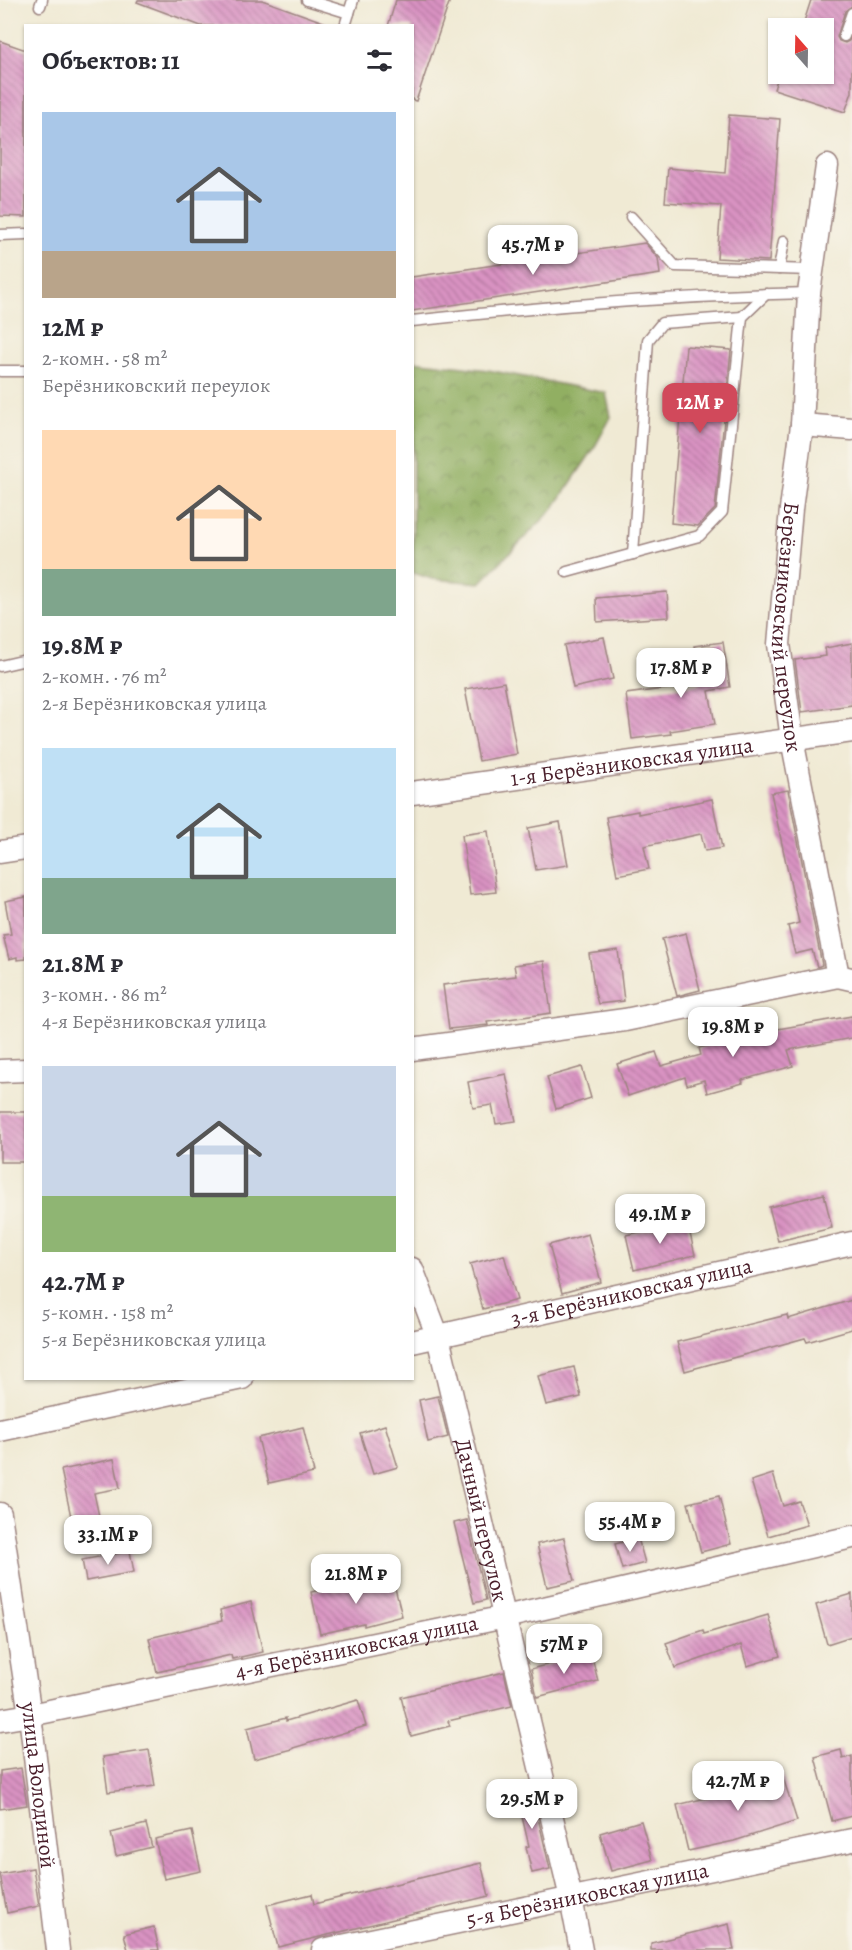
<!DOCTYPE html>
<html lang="ru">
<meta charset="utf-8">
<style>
:root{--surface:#fff;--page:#f2f2f3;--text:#2b2b33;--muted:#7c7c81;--accent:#d1495b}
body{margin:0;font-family:Alegreya,serif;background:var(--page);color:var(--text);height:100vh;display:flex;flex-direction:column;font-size:22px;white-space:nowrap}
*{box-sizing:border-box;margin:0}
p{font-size:20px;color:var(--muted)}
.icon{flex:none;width:33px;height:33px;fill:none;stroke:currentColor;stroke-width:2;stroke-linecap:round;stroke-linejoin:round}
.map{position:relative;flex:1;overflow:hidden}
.drawer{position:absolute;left:24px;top:24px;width:390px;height:1356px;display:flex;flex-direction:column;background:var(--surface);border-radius:0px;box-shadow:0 2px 4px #0004}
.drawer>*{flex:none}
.needle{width:39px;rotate:340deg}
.fabs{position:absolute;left:768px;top:18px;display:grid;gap:12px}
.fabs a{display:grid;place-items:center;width:66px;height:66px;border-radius:0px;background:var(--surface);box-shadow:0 2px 4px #0004;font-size:30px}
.price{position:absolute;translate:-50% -51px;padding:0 14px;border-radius:12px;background:#fff;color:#222;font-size:20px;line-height:39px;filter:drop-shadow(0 2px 3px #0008)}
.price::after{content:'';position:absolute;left:50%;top:36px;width:18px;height:14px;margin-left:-9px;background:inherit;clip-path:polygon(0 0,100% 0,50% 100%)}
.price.on{background:var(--accent);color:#fff}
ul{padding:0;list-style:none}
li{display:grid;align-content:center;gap:12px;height:318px;padding:0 18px}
li span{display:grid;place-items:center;height:186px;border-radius:0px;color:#555}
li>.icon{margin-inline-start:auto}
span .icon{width:108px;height:108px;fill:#fffc;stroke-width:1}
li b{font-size:26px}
h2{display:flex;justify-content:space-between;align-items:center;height:72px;padding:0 18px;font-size:26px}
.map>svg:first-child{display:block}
</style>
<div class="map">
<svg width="852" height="1950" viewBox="0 0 852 1950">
<defs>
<pattern id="forest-crowns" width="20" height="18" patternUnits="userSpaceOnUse" patternTransform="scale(1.5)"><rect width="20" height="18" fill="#91af62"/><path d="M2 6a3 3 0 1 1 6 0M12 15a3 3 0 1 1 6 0" fill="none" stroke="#788e51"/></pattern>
<pattern id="building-back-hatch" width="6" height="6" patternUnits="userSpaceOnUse" patternTransform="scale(1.5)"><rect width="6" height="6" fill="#d993c2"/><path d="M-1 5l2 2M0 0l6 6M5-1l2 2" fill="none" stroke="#b2779e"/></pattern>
</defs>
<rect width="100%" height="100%" fill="#f7f3e8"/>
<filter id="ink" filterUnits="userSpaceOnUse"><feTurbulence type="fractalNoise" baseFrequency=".0167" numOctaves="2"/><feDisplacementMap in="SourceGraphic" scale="12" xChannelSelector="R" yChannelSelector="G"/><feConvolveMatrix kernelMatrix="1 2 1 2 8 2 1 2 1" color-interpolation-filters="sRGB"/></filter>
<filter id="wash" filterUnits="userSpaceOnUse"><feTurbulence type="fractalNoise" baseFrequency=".008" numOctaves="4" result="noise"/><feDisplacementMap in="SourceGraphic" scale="24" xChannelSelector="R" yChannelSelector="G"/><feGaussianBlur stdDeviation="1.35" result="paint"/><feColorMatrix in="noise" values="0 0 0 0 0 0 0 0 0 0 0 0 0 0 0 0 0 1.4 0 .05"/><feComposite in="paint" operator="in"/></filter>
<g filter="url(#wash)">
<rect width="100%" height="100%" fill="#f0ead4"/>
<path fill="url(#forest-crowns)" stroke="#6e6746" stroke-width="1.5" d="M 413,361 L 488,370 L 606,393 L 611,417 L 593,450 L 553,509 L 480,583 L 432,579 L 413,573 Z"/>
<g id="blocks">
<g fill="url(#building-back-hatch)">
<path d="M 138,0 L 262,0 L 326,23 L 325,26 L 201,26 L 137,2 Z"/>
<path d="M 396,0 L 450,0 L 416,101 L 412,100 L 412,26 L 388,26 Z"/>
<path d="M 811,0 L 852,0 L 852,6 L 845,11 L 837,37 L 839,41 L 845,43 L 849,41 L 852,36 L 852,92 L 845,112 L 774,89 L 779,74 L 824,74 L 824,28 L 802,28 Z"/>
<path d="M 0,41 L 26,50 L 26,217 L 0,216 Z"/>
<path d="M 729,115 L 780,119 L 769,261 L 717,258 L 721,206 L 665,202 L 668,168 L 725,173 Z"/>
<path d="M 645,243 L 658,258 L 660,274 L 412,311 L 412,277 Z"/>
<path d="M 686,346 L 731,350 L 715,509 L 698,526 L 671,523 Z"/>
<path d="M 667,592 L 669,617 L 597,622 L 596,598 Z"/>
<path d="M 604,637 L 613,679 L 573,688 L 564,645 Z"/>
<path d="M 723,642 L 730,687 L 709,691 L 715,724 L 670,731 L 671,734 L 632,739 L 626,694 L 700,684 L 694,646 Z"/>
<path d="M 852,643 L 852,705 L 802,712 L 795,660 L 826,656 L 825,648 Z"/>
<path d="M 504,682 L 517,754 L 479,761 L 465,689 Z"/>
<path d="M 788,790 L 822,965 L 817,967 L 812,950 L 795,954 L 788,926 L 799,923 L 771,793 Z"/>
<path d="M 712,799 L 722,848 L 705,851 L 701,834 L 644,846 L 649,869 L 617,875 L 606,817 L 638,811 L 638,814 Z"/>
<path d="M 560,822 L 568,865 L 536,870 L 528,828 Z"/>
<path d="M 488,831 L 496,892 L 470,895 L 462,835 Z"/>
<path d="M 26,897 L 26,959 L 17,960 L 17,957 L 9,959 L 3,935 L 11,934 L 5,901 Z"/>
<path d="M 686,933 L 700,990 L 677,996 L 662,939 Z"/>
<path d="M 618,950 L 624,1001 L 598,1004 L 595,993 L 589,954 Z"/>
<path d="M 544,961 L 551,1013 L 487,1022 L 488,1025 L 449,1029 L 443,985 L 516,976 L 514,965 Z"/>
<path d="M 852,1016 L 852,1038 L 788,1050 L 793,1066 L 742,1080 L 743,1083 L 707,1093 L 704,1080 L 687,1085 L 685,1077 L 628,1096 L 617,1064 L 656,1052 L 661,1066 L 701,1055 L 699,1048 L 731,1040 L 731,1042 L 778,1029 Z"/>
<path d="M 582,1067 L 591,1098 L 556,1109 L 547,1077 Z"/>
<path d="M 506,1074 L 516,1121 L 496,1124 L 492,1105 L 473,1108 L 468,1082 Z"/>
<rect x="0" y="1112" width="26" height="50"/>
<path d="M 824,1194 L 832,1228 L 778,1241 L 769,1207 Z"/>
<path d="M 687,1221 L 695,1255 L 634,1270 L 626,1235 Z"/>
<path d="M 588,1234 L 601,1282 L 562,1293 L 549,1245 Z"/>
<path d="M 504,1255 L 517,1300 L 483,1309 L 470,1264 Z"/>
<path d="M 852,1300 L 852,1329 L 807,1342 L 805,1338 L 685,1371 L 677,1342 L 787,1315 L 788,1319 Z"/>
<path d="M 574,1367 L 581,1397 L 546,1405 L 538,1376 Z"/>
<path d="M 438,1396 L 448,1437 L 428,1442 L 419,1400 Z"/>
<path d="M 385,1425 L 398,1467 L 373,1474 L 360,1433 Z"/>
<path d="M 303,1427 L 314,1473 L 269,1483 L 258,1438 Z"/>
<path d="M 114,1459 L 120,1488 L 94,1493 L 100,1521 L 73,1526 L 61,1470 Z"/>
<path d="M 773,1474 L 783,1506 L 799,1501 L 807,1525 L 768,1536 L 751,1481 Z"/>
<path d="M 719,1496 L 731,1544 L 701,1552 L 688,1503 Z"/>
<path d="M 467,1520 L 486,1600 L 474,1603 L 454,1523 Z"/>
<path d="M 564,1538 L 574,1581 L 547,1587 L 537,1544 Z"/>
<path d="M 638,1538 L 645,1563 L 622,1569 L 615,1544 Z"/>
<path d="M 130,1551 L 134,1572 L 86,1581 L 82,1560 Z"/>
<path d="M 392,1576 L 402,1616 L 364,1626 L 364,1624 L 320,1634 L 311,1592 L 333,1587 L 334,1591 Z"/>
<path d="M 852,1594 L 852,1636 L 827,1644 L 816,1605 Z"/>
<path d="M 251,1602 L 263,1652 L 232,1659 L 231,1655 L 157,1672 L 149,1638 L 222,1621 L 220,1610 Z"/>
<path d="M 768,1615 L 780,1656 L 747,1666 L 741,1645 L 675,1668 L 666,1643 L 703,1630 L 704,1634 Z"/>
<path d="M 591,1653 L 598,1681 L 537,1697 L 531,1669 Z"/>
<path d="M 504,1672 L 512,1706 L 448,1721 L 450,1726 L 411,1736 L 401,1697 Z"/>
<path d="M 358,1700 L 366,1726 L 293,1748 L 293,1749 L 254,1759 L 247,1728 L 286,1718 L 286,1721 Z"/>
<path d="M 149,1750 L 155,1786 L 108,1792 L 103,1757 Z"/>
<path d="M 841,1750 L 843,1759 L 852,1756 L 852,1816 L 832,1821 L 815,1757 Z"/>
<path d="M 21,1768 L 27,1805 L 0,1809 L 0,1771 Z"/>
<path d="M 780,1768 L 797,1821 L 734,1841 L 688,1851 L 677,1805 L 739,1790 L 737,1782 Z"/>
<path d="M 530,1783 L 550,1869 L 532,1873 L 526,1847 L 529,1846 L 515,1787 Z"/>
<path d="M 641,1821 L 652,1860 L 611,1871 L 600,1833 Z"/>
<path d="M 146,1824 L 152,1847 L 116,1856 L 111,1833 Z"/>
<path d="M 192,1831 L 201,1871 L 164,1879 L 155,1839 Z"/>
<path d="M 481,1863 L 489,1896 L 278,1947 L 267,1905 L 312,1894 L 314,1904 Z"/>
<path d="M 33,1868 L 39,1906 L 7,1913 L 0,1874 Z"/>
<path d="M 729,1924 L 734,1950 L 651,1950 L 651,1943 Z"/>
<path d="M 154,1927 L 159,1950 L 128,1950 L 124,1934 Z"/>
</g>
</g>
</g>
<g filter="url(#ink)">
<use href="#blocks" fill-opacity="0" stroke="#9d8480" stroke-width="1.5"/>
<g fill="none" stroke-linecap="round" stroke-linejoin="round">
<g stroke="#9d8480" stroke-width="13">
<g id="service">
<path d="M 307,0 L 349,13 L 345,26"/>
<path d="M 40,6 L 42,0"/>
<path d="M 349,13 L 353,0"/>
<path d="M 844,36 L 852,13"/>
<path d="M 631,217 L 675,266 L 812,270"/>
<path d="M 0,235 L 26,234"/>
<path d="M 779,269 L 784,241"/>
<path d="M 412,321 C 544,306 676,296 809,293"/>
<path d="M 0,371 L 26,371"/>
<path d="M 633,554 L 648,340 L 662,323 L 742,317"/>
<path d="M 567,572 L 699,536 L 722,512 L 742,317 L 766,294"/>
<path d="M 0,666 L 26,660"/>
</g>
</g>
<g stroke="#9d8480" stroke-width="25">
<g id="minor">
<path id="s1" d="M 827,166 L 809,293 L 802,425 L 791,509 L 779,644 L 792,739 L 838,976"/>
<path d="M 802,425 L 852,429"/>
<path id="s2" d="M 412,793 L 852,731"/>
<path d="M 0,852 L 26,848"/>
<path d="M 412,1049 L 625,1020 L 838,976 L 851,979"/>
<path d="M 0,1071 L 26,1070"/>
<path id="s3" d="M 412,1269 L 438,1337 L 571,1898 L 581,1950"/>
<path id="s4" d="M 412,1342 L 852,1243"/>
<path d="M 0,1430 L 242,1378"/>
<path id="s5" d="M 0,1514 L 30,1715 L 58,1950"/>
<path id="s6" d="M 0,1720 L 30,1715 L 505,1617 L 852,1537"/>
<path id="s7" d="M 323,1950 L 852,1840"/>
</g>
</g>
<use href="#service" stroke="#fff" stroke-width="10"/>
<use href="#minor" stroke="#fff" stroke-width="22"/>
</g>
</g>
<g text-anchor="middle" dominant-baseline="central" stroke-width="5" stroke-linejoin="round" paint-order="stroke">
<g font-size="22" fill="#4a1f2b" stroke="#f7f3e8">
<text stroke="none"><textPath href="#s1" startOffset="464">Берёзниковский переулок</textPath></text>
<text stroke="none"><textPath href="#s2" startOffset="222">1-я Берёзниковская улица</textPath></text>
<text stroke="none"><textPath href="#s4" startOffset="225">3-я Берёзниковская улица</textPath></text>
<text stroke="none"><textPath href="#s3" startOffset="261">Дачный переулок</textPath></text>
<text stroke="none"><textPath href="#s6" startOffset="364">4-я Берёзниковская улица</textPath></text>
<text stroke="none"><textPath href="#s5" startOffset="274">улица Володиной</textPath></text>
<text stroke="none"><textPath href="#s7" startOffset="270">5-я Берёзниковская улица</textPath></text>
</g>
</g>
</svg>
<div class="fabs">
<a><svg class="needle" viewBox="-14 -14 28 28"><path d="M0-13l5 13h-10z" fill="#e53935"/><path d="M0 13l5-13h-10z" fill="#7c7c81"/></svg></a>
</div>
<b class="price" style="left:533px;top:276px">45.7M ₽</b>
<b class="price on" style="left:700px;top:434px">12M ₽</b>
<b class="price" style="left:681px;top:699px">17.8M ₽</b>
<b class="price" style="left:733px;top:1058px">19.8M ₽</b>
<b class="price" style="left:660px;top:1245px">49.1M ₽</b>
<b class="price" style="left:630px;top:1553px">55.4M ₽</b>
<b class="price" style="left:108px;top:1566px">33.1M ₽</b>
<b class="price" style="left:356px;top:1605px">21.8M ₽</b>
<b class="price" style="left:564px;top:1675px">57M ₽</b>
<b class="price" style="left:738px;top:1812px">42.7M ₽</b>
<b class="price" style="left:532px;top:1830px">29.5M ₽</b>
<section class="drawer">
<h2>Объектов: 11<svg class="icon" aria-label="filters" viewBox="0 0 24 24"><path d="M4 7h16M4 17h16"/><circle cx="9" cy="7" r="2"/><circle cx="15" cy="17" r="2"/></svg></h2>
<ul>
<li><span style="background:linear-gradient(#a9c7e8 75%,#b9a48a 0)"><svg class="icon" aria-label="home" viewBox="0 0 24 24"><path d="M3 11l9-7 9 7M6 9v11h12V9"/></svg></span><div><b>12M ₽</b><p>2-комн. · 58 m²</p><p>Берёзниковский переулок</p></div></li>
<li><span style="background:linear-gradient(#ffd9b3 75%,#7fa58c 0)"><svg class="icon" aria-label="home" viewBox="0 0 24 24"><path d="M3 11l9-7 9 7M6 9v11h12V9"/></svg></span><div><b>19.8M ₽</b><p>2-комн. · 76 m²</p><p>2-я Берёзниковская улица</p></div></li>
<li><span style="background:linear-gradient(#bfe0f5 70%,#7fa58c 0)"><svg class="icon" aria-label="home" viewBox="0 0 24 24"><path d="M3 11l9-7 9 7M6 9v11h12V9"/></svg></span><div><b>21.8M ₽</b><p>3-комн. · 86 m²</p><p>4-я Берёзниковская улица</p></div></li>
<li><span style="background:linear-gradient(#c9d6e8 70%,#8fb573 0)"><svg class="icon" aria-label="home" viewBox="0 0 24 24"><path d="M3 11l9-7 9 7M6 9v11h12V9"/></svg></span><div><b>42.7M ₽</b><p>5-комн. · 158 m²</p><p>5-я Берёзниковская улица</p></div></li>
</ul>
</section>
</div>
